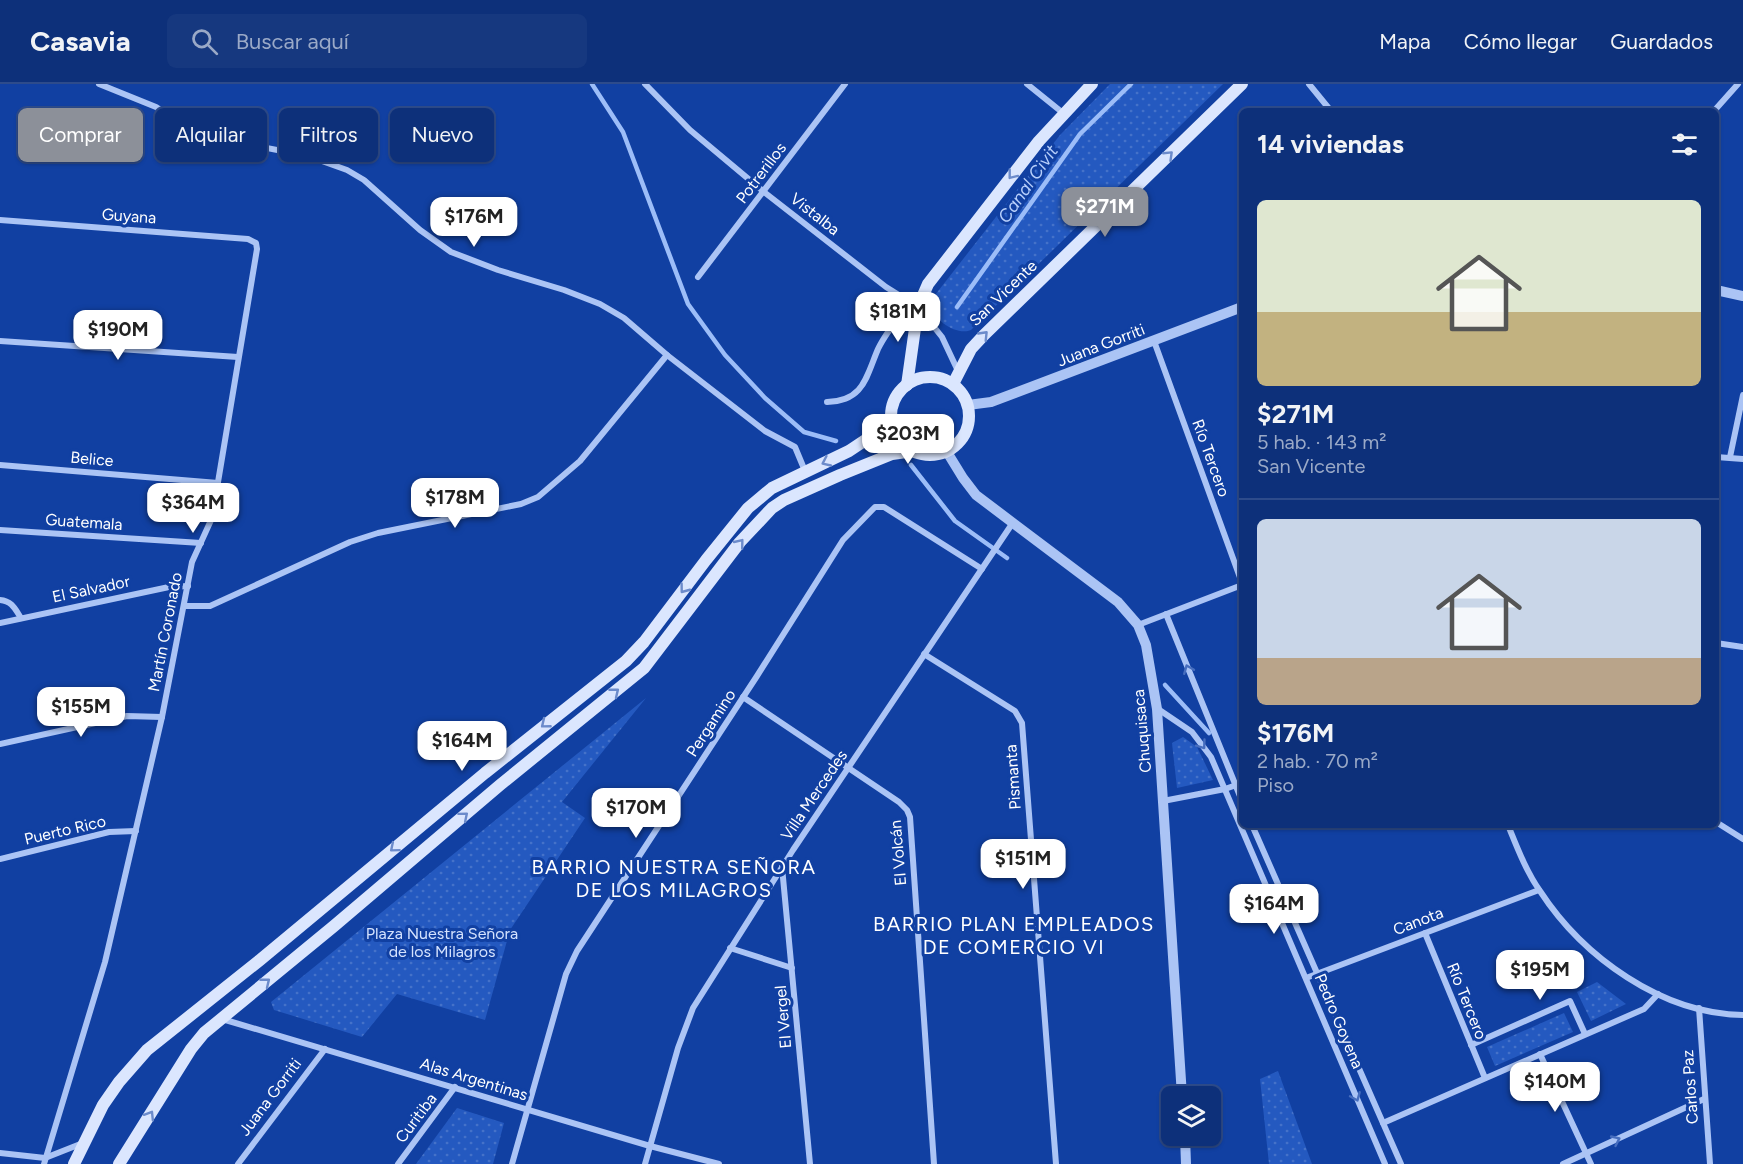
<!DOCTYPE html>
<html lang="es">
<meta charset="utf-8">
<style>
:root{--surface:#0d307a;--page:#16387f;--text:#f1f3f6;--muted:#9aa9c7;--line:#2d4b8b;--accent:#8c9099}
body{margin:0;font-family:Figtree,sans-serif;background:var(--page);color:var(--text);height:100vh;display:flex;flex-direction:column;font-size:22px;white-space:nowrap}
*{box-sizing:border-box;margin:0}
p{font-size:20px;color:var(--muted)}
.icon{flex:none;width:33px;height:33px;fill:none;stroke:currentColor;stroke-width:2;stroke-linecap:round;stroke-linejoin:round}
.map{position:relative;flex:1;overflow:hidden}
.details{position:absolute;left:1239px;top:24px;width:480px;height:720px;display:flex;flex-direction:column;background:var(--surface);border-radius:9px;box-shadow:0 2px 4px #0004,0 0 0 2px var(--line)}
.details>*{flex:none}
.top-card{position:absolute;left:18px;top:24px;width:570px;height:54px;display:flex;gap:12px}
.buttons{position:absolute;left:1161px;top:1002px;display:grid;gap:12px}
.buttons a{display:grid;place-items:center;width:60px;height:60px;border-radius:9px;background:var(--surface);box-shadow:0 2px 4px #0004,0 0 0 2px var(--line);font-size:30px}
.price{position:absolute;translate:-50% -51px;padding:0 14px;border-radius:12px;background:#fff;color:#222;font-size:20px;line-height:39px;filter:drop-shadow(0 2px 3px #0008)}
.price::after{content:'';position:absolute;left:50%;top:36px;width:18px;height:14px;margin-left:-9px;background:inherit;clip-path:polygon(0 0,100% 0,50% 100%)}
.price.current{background:var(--accent);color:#fff}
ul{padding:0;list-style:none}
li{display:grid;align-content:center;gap:12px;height:318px;padding:0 18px}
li+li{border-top:2px solid var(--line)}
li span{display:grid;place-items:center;height:186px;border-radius:9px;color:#555}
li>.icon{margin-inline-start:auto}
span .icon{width:108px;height:108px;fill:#fffc;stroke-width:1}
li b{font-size:26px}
h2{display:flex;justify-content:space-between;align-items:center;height:72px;padding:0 18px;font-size:26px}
.tag{padding:0 21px;border-radius:9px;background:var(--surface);box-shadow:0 2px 4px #0004,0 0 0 2px var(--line);font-size:21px;line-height:54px}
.tag.current{background:var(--accent);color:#fff}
header{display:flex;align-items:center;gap:36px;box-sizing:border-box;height:84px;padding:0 30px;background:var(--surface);border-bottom:2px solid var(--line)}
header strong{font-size:28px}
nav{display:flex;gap:33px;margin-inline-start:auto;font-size:21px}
.search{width:420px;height:54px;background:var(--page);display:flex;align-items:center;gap:15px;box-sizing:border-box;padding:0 21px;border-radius:9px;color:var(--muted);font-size:22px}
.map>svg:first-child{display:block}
</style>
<header>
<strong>Casavia</strong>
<div class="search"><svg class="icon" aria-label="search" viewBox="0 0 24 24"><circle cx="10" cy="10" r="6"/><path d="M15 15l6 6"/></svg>Buscar aquí</div>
<nav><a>Mapa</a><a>Cómo llegar</a><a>Guardados</a></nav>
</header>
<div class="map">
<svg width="1743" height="1080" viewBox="0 0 1743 1080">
<defs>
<pattern id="green-dots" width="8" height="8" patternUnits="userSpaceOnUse" patternTransform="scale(1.5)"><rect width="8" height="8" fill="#2459c0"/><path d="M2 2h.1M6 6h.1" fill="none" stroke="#4572c9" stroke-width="1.8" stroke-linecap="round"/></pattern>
</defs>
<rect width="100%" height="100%" fill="#1140a2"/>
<g fill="url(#green-dots)">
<path d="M 1110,0 L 1223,0 L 971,246 C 956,253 923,232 935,211 L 1060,51 Z"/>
<path d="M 646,614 L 562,718 L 585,734 L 510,846 L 485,936 L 397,910 L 362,953 L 274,926 L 271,918 Z"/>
<path d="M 1183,653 L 1197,663 L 1213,696 L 1177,704 L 1172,659 Z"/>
<path d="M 1597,898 L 1626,920 L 1591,937 L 1577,908 Z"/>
<path d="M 1564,929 L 1573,948 L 1495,982 L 1487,963 Z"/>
<path d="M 1278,987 L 1312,1080 L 1269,1080 L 1260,995 Z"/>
<path d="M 457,1024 L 504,1039 L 493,1080 L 416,1080 Z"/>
</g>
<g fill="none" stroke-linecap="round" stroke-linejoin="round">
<g stroke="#9cbdf8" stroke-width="4.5">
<path d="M 592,0 L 623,48 L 688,220 L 725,271 L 765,314 L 804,348 L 836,357"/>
<path d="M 957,223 L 1080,50 L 1131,0"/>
<path d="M 911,381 L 955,437 L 1007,474"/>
<path d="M 1165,601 L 1209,649"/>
</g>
<g stroke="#abc4f5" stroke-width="6">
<path d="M 99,0 L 156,23 L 188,45 L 205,52 L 308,72 L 347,86 L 364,96 L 420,146 L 451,168 L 498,186 L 564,206 L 600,220 L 624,234 L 667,271 L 765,347 L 795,363 L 805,387"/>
<path d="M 645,0 L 690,46 L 764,108 L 886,203 L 918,223 L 942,253 L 958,287"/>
<path d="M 1027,0 L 1063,29"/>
<path d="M 1309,0 L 1331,27"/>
<path d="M 1714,27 L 1738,0"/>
<path d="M 0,136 L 248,155 L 256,159 L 257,165 L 212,434 L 192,478 L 162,633 L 105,878 L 44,1080"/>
<path d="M 698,193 L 845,0"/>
<path d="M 0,257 L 238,273"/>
<path d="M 1154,257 L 1242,499"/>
<path d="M 827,318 C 864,317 866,293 878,265 C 886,248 900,232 911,217"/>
<path d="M 1716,373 L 1743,375"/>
<path d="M 1730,373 L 1743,311"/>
<path d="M 0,381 L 218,399"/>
<path d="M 0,446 L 201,459"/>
<path d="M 0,516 C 12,517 15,525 21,534"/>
<path d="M 184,522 L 210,522 L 350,458 L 378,449 L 521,420 L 538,413 L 580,377 L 667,271"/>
<path d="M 1166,530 L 1242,717"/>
<path d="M 0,539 L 169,503 L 188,502"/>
<path d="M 1138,541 L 1242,501"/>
<path d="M 1716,559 L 1743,563"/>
<path d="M 924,570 L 1015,627 L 1022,639 L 1056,1080"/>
<path d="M 743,613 L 899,718 L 907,726 L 910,733 L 934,1080"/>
<path d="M 1158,625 L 1192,648 L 1211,673 L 1385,1080"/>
<path d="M 0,660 L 127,632 L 162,633"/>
<path d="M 1163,717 L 1225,705 L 1242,699"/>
<path d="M 1716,738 L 1743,755"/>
<path d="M 1252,741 L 1401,1080"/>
<path d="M 1508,741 C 1517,763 1526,787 1540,807 C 1583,873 1662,930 1743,931"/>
<path d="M 0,775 L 109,748 L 136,747"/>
<path d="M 782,783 L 810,1080"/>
<path d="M 1425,849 L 1485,994"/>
<path d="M 730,864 L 792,884"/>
<path d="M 1306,894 L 1539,806"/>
<path d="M 1699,924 L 1710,1080"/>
<path d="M 222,935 L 650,1062 L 719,1080"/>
<path d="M 1471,961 L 1570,917 L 1585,950"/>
<path d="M 1540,970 L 1591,1080"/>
<path d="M 1383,1039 L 1644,925 L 1658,910"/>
<path d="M 0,1069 L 45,1074 L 83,1059"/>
<path d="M 238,1080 L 325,965"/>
<path d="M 398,1080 L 455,1003"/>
<path d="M 512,1080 L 566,890 L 577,867 L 757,592 L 843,456 L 875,423 L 884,423 L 982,485"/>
<path d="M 645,1080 L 678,964 L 693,924 L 793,766 L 1012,440"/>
<path d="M 1563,1080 L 1704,1015"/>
</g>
<g stroke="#abc4f5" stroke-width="10">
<path d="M 1716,206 L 1743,212"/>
<path d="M 968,321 L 991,318 L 1242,223"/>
<path d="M 947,368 L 963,394 L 976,411 L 1118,518 L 1138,541 L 1146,561 L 1157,625 L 1182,1012"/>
<path d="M 1185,1052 L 1186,1080"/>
</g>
<g stroke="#dbe6fe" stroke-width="12">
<circle cx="930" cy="332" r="39"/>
<path d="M 953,300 L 971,265 L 984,251 L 1242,0"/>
<path d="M 907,301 L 918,223 L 928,200 L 1039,57 L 1092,0"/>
<path d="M 74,1080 L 103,1021 L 119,998 L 147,966 L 260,876 L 485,689 L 626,577 L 644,558 L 706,476 L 748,424 L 772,404 L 849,367 L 867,355 L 891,333"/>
<path d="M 119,1080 L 191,965 L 204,949 L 334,842 L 500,701 L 644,584 L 740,458 L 772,424 L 784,416 L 840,391 L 892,370 L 913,367"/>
</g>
</g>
<defs><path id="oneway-chevron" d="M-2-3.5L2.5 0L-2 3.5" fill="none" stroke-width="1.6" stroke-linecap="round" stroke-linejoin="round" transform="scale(1.5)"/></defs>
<g stroke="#6c8bcb">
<use href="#oneway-chevron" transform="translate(1169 71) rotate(-44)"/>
<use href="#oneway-chevron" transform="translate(1012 91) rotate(128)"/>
<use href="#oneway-chevron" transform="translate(984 251) rotate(-46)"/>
<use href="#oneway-chevron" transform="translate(826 378) rotate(155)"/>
<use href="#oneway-chevron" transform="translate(740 459) rotate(-51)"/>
<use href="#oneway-chevron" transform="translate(684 505) rotate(127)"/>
<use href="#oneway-chevron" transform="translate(615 608) rotate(-39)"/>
<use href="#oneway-chevron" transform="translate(545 640) rotate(141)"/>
<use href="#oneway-chevron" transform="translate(464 732) rotate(-40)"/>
<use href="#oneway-chevron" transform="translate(394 764) rotate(140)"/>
<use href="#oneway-chevron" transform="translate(266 898) rotate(-39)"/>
<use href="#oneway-chevron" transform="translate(150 1031) rotate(-58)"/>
</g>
<g stroke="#476ebf">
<use href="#oneway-chevron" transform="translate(1188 585) rotate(-112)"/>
<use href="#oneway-chevron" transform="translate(1202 661) rotate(54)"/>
<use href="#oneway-chevron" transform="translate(1356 1013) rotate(67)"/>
<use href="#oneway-chevron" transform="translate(1616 1056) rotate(-25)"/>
</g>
<g text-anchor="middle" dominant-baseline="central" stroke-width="6" stroke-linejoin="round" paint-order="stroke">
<g font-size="16" fill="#fff" stroke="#1140a2">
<text transform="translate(761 89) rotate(-53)">Potrerillos</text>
<text transform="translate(815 130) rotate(38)">Vistalba</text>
<text transform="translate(129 132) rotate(4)">Guyana</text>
<text transform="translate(1003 209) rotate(-44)">San Vicente</text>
<text transform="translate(1101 261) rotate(-21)">Juana Gorriti</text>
<text transform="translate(1211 374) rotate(70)">Río Tercero</text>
<text transform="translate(92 375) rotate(5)">Belice</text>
<text transform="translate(84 438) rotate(4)">Guatemala</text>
<text transform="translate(91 505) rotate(-12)">El Salvador</text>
<text transform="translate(165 548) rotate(-79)">Martín Coronado</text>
<text transform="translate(711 639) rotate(-57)">Pergamino</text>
<text transform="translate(1142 647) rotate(-95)">Chuquisaca</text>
<text transform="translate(1013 693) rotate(-94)">Pismanta</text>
<text transform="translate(814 711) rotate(-56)">Villa Mercedes</text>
<text transform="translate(65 746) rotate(-13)">Puerto Rico</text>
<text transform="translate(898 769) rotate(-95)">El Volcán</text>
<text transform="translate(1418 837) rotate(-21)">Canota</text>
<text transform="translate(1467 917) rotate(68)">Río Tercero</text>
<text transform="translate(783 933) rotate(-95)">El Vergel</text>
<text transform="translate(1339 937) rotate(67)">Pedro Goyena</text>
<text transform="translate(474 995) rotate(17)">Alas Argentinas</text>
<text transform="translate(1690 1003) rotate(-94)">Carlos Paz</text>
<text transform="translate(270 1013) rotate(-53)">Juana Gorriti</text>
<text transform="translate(416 1034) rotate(-53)">Curitiba</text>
</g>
<g font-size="16" fill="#d4e2fe" stroke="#1140a2">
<text x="442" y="849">Plaza Nuestra Señora<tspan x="442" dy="18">de los Milagros</tspan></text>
</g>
<g font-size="18" font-style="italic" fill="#b7cffb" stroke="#1140a2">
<text transform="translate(1028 100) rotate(-55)">Canal Civit</text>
</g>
<g font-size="20" letter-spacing="1.5" fill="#fff" stroke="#1140a2">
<text x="674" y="783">BARRIO NUESTRA SEÑORA<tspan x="674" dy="23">DE LOS MILAGROS</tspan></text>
<text x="1014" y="840">BARRIO PLAN EMPLEADOS<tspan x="1014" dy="23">DE COMERCIO VI</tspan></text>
</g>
</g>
</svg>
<div class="buttons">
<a><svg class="icon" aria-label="layers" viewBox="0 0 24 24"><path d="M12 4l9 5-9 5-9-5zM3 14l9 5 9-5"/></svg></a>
</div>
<b class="price current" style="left:1105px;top:154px">$271M</b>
<b class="price" style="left:474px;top:164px">$176M</b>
<b class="price" style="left:898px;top:259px">$181M</b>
<b class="price" style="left:118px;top:277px">$190M</b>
<b class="price" style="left:908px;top:381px">$203M</b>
<b class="price" style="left:455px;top:445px">$178M</b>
<b class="price" style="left:193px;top:450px">$364M</b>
<b class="price" style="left:81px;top:654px">$155M</b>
<b class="price" style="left:462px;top:688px">$164M</b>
<b class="price" style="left:636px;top:755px">$170M</b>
<b class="price" style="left:1023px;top:806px">$151M</b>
<b class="price" style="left:1274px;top:851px">$164M</b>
<b class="price" style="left:1540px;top:917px">$195M</b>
<b class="price" style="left:1555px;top:1029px">$140M</b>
<div class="top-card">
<a class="tag current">Comprar</a>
<a class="tag">Alquilar</a>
<a class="tag">Filtros</a>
<a class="tag">Nuevo</a>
</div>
<section class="details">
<h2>14 viviendas<svg class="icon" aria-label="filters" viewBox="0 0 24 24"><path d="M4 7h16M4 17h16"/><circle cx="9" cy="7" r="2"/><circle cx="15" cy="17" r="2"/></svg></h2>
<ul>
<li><span style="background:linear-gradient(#dfe7d0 60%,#c2b280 0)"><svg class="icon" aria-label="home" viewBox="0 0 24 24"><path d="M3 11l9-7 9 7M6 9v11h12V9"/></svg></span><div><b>$271M</b><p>5 hab. · 143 m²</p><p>San Vicente</p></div></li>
<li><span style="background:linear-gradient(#c9d6e8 75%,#b9a48a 0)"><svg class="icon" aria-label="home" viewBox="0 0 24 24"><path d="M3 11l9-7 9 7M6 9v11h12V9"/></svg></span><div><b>$176M</b><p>2 hab. · 70 m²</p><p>Piso</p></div></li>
</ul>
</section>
</div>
